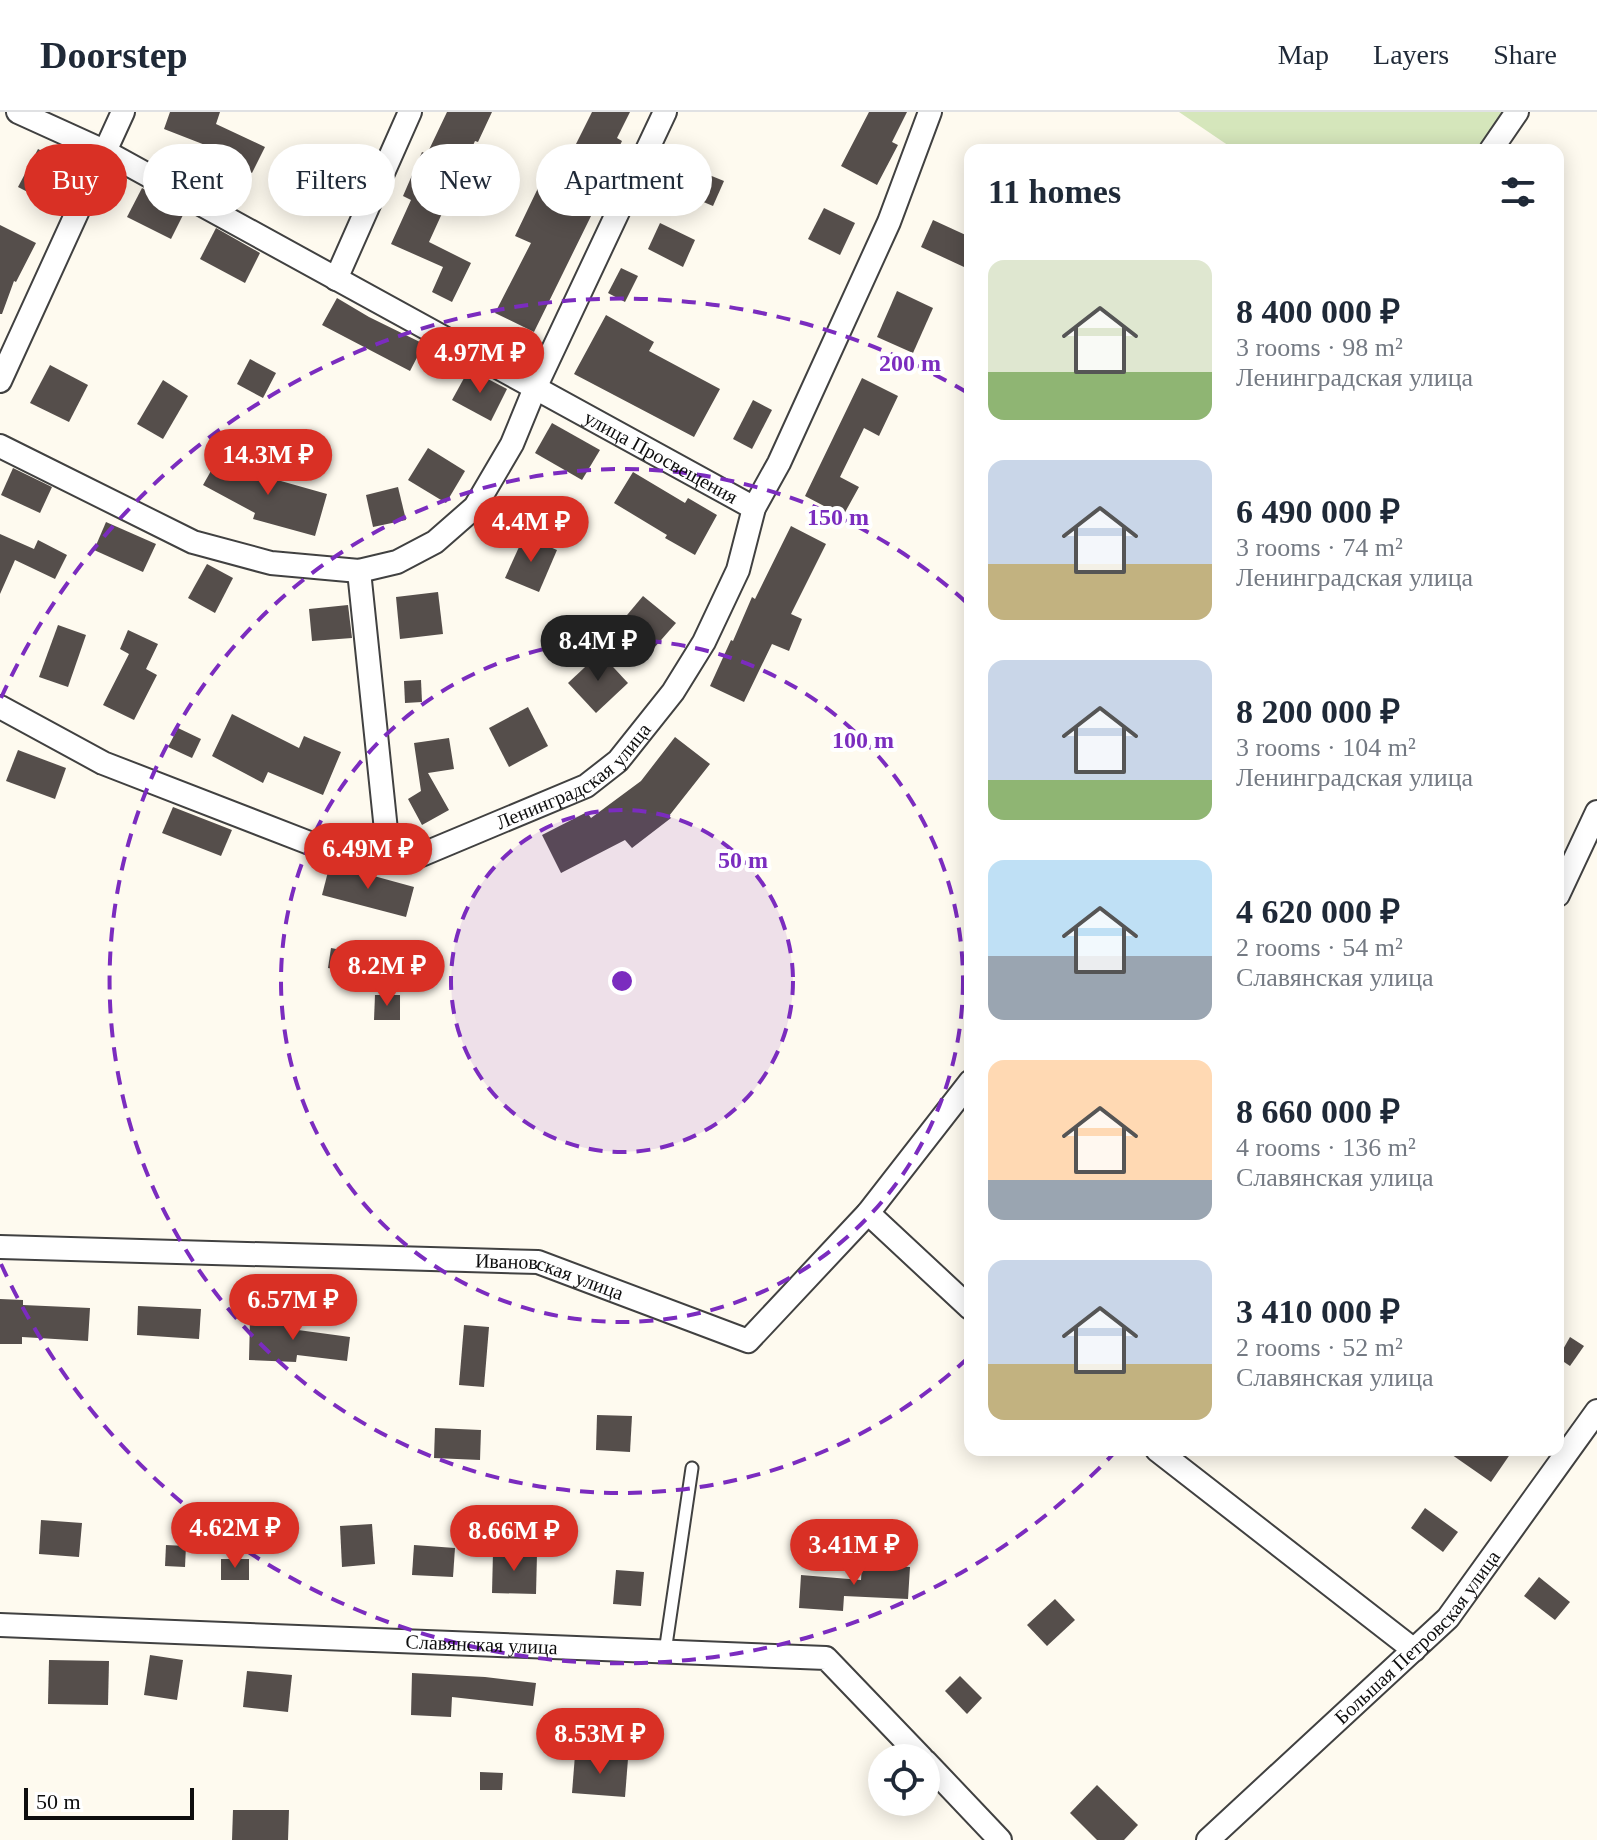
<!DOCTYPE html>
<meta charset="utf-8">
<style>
:root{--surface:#fff;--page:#f2f2f3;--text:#1f2937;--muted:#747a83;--line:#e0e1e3;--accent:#d93025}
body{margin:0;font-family:"Times New Roman",serif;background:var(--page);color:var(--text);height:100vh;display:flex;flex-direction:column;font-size:30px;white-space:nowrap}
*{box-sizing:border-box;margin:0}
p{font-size:26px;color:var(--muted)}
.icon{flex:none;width:44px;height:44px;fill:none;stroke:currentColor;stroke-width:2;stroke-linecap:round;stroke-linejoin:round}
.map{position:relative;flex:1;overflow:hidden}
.sheet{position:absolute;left:964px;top:32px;width:600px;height:1312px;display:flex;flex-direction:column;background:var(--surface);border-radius:16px;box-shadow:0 4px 20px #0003}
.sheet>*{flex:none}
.top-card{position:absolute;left:24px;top:32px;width:760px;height:72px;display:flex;gap:16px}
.buttons{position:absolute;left:868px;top:1632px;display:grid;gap:16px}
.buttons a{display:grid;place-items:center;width:72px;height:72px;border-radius:50%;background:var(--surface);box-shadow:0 4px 20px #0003;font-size:40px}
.scale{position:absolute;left:24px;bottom:20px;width:170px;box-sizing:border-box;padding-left:8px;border:4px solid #0e0e0e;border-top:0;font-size:22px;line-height:28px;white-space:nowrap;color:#0e0e0e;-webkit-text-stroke:6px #fff;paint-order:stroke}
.price{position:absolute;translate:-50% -68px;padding:0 18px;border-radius:28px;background:var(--accent);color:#fff;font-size:26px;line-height:52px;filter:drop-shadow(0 2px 4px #0008)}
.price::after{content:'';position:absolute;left:50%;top:48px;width:24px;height:18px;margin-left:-12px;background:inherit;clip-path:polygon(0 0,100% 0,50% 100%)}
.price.selected{background:#222;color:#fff}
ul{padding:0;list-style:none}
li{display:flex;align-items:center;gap:24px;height:200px;padding:0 24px}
li span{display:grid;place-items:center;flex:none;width:224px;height:160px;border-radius:16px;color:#555}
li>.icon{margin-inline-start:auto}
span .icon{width:96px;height:96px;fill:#fffc;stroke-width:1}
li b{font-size:34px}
h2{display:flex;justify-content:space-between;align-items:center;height:96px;padding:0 24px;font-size:34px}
.chip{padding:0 28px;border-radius:36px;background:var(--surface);box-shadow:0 4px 20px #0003;font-size:28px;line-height:72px}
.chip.selected{background:var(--accent);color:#fff}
header{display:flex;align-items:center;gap:48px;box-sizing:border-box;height:112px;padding:0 40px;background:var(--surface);border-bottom:2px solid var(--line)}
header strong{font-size:38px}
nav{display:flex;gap:44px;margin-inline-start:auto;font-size:28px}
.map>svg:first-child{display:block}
</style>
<header>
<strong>Doorstep</strong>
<nav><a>Map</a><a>Layers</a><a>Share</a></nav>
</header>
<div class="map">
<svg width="1597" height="1728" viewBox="0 0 1597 1728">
<rect width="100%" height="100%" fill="#fefaef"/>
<path fill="#d5e6bb" d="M 1179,0 L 1503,0 L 1477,38 L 1235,38 Z"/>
<g fill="#554e4b">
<path d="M 170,0 L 220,0 L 216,12 L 265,35 L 252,61 L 233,53 L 236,45 L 164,17 Z"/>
<path d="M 447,0 L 492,0 L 478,30 L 475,29 L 429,130 L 471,151 L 452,190 L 432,180 L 443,155 L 391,132 L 411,88 L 403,84 L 422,40 L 427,42 Z"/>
<path d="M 592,0 L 630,0 L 617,26 L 622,29 L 605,65 L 568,48 Z"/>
<path d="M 869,0 L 907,0 L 892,30 L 898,33 L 877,73 L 841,54 Z"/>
<path d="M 38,37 L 71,54 L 51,92 L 18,75 Z"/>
<path d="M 318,49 L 341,59 L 322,101 L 300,90 Z"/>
<path d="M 692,56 L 724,69 L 713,94 L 682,81 Z"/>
<path d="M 539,74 L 593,100 L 534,220 L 495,201 L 531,131 L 515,124 Z"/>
<path d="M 142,76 L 185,99 L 171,127 L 127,105 Z"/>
<path d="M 824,96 L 855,111 L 840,143 L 808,127 Z"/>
<path d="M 933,108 L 970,125 L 970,141 L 964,155 L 921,135 Z"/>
<path d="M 660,111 L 695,128 L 683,155 L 648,137 Z"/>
<path d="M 0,113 L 36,131 L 16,170 L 14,169 L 2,202 L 0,202 Z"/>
<path d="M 216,116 L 260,141 L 245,171 L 200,147 Z"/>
<path d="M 621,156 L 638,164 L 625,190 L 608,181 Z"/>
<path d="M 897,179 L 933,196 L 913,241 L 877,225 Z"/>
<path d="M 337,186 L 369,205 L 424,232 L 410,259 L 322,213 Z"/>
<path d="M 606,203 L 654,230 L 649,239 L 720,277 L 694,325 L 574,262 Z"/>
<path d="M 250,247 L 276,261 L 263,286 L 237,272 Z"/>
<path d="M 50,253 L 88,273 L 69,310 L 30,291 Z"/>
<path d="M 469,257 L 507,277 L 491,309 L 452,288 Z"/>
<path d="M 862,266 L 898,284 L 879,324 L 864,316 L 840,365 L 859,375 L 843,404 L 805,384 Z"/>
<path d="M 163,268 L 188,284 L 163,327 L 137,312 Z"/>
<path d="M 753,288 L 772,298 L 752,337 L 733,327 Z"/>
<path d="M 552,311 L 600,338 L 582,368 L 535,341 Z"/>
<path d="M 428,336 L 465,359 L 446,391 L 408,368 Z"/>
<path d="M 220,343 L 256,362 L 327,382 L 315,424 L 253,407 L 255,401 L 203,373 Z"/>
<path d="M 13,356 L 52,375 L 40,401 L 1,383 Z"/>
<path d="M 633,360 L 685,391 L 688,386 L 717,403 L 695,443 L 665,426 L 667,423 L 614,391 Z"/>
<path d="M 398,375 L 406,408 L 373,415 L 366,383 Z"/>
<path d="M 106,410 L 156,432 L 143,460 L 94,438 Z"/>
<path d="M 791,414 L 826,432 L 791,502 L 802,507 L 789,539 L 772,532 L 744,590 L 710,574 L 731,528 L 733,529 L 752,485 L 755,487 Z"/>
<path d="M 0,422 L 34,437 L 38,428 L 67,443 L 55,467 L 15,448 L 0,482 Z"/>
<path d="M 524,424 L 557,438 L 539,480 L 505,466 Z"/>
<path d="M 207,452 L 233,466 L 215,501 L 188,486 Z"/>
<path d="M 438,480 L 443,522 L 400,527 L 396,485 Z"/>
<path d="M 643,484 L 676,511 L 654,536 L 622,509 Z"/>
<path d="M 348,493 L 352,526 L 312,529 L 309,497 Z"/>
<path d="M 58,513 L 86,523 L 68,575 L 39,565 Z"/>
<path d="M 128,518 L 158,532 L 146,557 L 157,563 L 134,608 L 103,593 L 129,542 L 120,537 Z"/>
<path d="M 600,541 L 628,571 L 596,601 L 568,571 Z"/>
<path d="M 421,568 L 422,590 L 405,591 L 404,569 Z"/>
<path d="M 528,595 L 548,634 L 509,655 L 489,616 Z"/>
<path d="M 232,602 L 299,636 L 304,624 L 341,640 L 323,683 L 268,660 L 263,671 L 212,644 Z"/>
<path d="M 178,616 L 201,627 L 192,646 L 168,635 Z"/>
<path d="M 675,625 L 710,652 L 669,704 L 671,706 L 632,736 L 625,728 L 561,761 L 542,723 L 587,700 L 591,706 L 641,669 Z"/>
<path d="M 449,626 L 454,657 L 428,661 L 449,698 L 422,713 L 408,687 L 421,679 L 414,631 Z"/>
<path d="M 18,638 L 66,656 L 55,687 L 6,669 Z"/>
<path d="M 173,695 L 232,718 L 221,744 L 162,721 Z"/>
<path d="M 330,752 L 414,775 L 406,805 L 322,783 Z"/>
<path d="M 331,836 L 378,845 L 375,864 L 328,856 Z"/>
<path d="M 375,883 L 400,883 L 400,908 L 374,908 Z"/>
<path d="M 0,1187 L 23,1188 L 23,1193 L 90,1196 L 88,1229 L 22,1225 L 22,1232 L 0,1232 Z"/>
<path d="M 138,1194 L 201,1197 L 199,1227 L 137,1223 Z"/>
<path d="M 250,1207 L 298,1209 L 298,1218 L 350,1225 L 347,1249 L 297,1243 L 296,1250 L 249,1248 Z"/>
<path d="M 464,1213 L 489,1215 L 484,1275 L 459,1273 Z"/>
<path d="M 1570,1225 L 1584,1234 L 1570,1254 L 1558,1246 Z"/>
<path d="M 597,1303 L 632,1304 L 630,1340 L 596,1338 Z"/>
<path d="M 435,1316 L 481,1318 L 480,1348 L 434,1346 Z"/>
<path d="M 1445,1338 L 1513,1338 L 1491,1370 Z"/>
<path d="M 1425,1396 L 1458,1420 L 1443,1440 L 1411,1416 Z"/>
<path d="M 41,1408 L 82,1411 L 79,1445 L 39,1442 Z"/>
<path d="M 372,1412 L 375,1452 L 342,1455 L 340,1414 Z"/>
<path d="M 166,1433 L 186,1434 L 185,1455 L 165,1454 Z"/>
<path d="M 414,1433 L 455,1436 L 453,1465 L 412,1463 Z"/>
<path d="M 493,1440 L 537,1442 L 536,1482 L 492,1481 Z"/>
<rect x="221" y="1447" width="28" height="21"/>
<path d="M 862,1453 L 910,1455 L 908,1487 L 844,1484 L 843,1499 L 799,1496 L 801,1463 L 861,1468 Z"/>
<path d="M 616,1458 L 644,1460 L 641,1494 L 613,1492 Z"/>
<path d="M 1539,1465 L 1570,1490 L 1555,1508 L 1524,1484 Z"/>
<path d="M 1055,1487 L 1075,1508 L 1047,1534 L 1027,1513 Z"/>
<path d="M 150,1543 L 183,1548 L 177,1588 L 144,1583 Z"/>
<path d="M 49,1548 L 109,1549 L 108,1593 L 48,1592 Z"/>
<path d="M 247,1559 L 292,1563 L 288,1600 L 243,1595 Z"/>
<path d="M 412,1561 L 485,1565 L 536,1571 L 533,1594 L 452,1585 L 451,1605 L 411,1603 Z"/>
<path d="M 960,1564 L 982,1586 L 967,1602 L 945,1579 Z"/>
<path d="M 575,1643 L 628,1647 L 625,1685 L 572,1681 Z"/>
<path d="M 480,1660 L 503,1661 L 502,1678 L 480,1678 Z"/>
<path d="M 1097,1673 L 1138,1713 L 1124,1728 L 1097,1728 L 1070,1701 Z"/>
<path d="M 233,1698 L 289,1698 L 288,1728 L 232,1728 Z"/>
</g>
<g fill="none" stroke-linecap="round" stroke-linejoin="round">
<g stroke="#414141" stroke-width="15">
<path id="service" d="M 665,1540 L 692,1356"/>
</g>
<g stroke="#414141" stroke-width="26">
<g id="minor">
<path id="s1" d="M 18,0 L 104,39 L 754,396"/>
<path d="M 1491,38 L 1517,0"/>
<path d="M 336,167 L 410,0"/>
<path d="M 0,269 L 123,0"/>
<path d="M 0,334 L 193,430 L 271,451 L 359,459 L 397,450 L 435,430 L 475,395 L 512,332 L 535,276 L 665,0"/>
<path d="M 359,459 L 389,747"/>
<path id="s2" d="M 0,595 L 103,651 L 325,737 L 389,747 L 421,743 L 586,674 L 618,649 L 673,580 L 704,530 L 738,458 L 754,396 L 779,351 L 889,110 L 930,0"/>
<path d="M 1558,783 L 1597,700"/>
<path d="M 868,1101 L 970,1196"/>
<path id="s3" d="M 0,1135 L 538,1150 L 748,1229 L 868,1101 L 970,970"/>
<path d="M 1157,1338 L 1414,1538"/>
<path id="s4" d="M 0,1513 L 826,1546 L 922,1646"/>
<path d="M 926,1650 L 1000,1728"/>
<path id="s5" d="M 1208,1728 L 1448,1506 L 1597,1299"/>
</g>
</g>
<use href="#service" stroke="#fff" stroke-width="11"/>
<use href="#minor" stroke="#fff" stroke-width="22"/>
</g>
<circle cx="622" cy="869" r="171" fill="#7b2cbf" fill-opacity=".12"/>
<g fill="none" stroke="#7b2cbf" stroke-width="4" stroke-dasharray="14 10">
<circle cx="622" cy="869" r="171"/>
<circle cx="622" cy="869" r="341"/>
<path d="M968 1246A512 512 0 1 1 968 492"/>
<path d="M1117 1338A682 682 0 0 1 1 1152M1 586A682 682 0 0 1 968 281"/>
</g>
<g text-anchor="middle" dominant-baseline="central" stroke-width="8" stroke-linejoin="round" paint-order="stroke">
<g font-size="20" fill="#0e0e0e" stroke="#fff">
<text stroke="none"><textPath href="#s1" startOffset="730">улица Просвещения</textPath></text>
<text stroke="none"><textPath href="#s2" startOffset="626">Ленинградская улица</textPath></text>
<text stroke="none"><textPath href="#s3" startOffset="552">Ивановская улица</textPath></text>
<text stroke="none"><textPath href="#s5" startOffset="292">Большая Петровская улица</textPath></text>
<text stroke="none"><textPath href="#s4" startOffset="482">Славянская улица</textPath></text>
</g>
</g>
<circle cx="622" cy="869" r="12" fill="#7b2cbf" stroke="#fff" stroke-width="4"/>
<g font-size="24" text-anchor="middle" font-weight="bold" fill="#7b2cbf" stroke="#fff" stroke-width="8" stroke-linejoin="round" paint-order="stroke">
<text x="910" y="259">200 m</text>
<text x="838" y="413">150 m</text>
<text x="863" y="636">100 m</text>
<text x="743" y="756">50 m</text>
</g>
</svg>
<div class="buttons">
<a><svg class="icon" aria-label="locate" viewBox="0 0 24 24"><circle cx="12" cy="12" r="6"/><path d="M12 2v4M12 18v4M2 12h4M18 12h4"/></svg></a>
</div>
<div class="scale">50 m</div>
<b class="price" style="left:480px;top:283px">4.97M ₽</b>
<b class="price" style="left:268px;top:385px">14.3M ₽</b>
<b class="price" style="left:531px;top:452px">4.4M ₽</b>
<b class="price selected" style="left:598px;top:571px">8.4M ₽</b>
<b class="price" style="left:368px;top:779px">6.49M ₽</b>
<b class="price" style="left:387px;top:896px">8.2M ₽</b>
<b class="price" style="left:293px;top:1230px">6.57M ₽</b>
<b class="price" style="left:235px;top:1458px">4.62M ₽</b>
<b class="price" style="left:514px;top:1461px">8.66M ₽</b>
<b class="price" style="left:854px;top:1475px">3.41M ₽</b>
<b class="price" style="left:600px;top:1664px">8.53M ₽</b>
<div class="top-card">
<a class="chip selected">Buy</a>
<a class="chip">Rent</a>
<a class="chip">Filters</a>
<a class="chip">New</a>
<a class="chip">Apartment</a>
</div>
<section class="sheet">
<h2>11 homes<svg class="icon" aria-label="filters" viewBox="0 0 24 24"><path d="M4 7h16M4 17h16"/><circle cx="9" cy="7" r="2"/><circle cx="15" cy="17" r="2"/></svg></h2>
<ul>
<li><span style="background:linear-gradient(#dfe7d0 70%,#8fb573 0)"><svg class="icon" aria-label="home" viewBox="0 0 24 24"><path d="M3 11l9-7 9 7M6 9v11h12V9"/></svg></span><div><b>8 400 000 ₽</b><p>3 rooms · 98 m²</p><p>Ленинградская улица</p></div></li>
<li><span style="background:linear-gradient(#c9d6e8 65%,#c2b280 0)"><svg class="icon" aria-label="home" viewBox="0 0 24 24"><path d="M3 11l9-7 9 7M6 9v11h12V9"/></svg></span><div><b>6 490 000 ₽</b><p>3 rooms · 74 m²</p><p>Ленинградская улица</p></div></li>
<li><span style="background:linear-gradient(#c9d6e8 75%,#8fb573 0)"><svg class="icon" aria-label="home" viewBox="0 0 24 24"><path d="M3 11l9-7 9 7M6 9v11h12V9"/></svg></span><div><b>8 200 000 ₽</b><p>3 rooms · 104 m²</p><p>Ленинградская улица</p></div></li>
<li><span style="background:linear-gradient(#bfe0f5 60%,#9aa5b1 0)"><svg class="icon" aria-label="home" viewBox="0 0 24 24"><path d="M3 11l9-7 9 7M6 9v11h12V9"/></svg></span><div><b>4 620 000 ₽</b><p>2 rooms · 54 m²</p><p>Славянская улица</p></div></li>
<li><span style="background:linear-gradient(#ffd9b3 75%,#9aa5b1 0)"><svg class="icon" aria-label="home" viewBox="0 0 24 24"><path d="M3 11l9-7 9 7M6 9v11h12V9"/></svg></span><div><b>8 660 000 ₽</b><p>4 rooms · 136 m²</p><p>Славянская улица</p></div></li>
<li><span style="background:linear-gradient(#c9d6e8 65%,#c2b280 0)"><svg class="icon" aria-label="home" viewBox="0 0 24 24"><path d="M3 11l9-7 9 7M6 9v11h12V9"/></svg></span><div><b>3 410 000 ₽</b><p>2 rooms · 52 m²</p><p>Славянская улица</p></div></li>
</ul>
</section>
</div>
